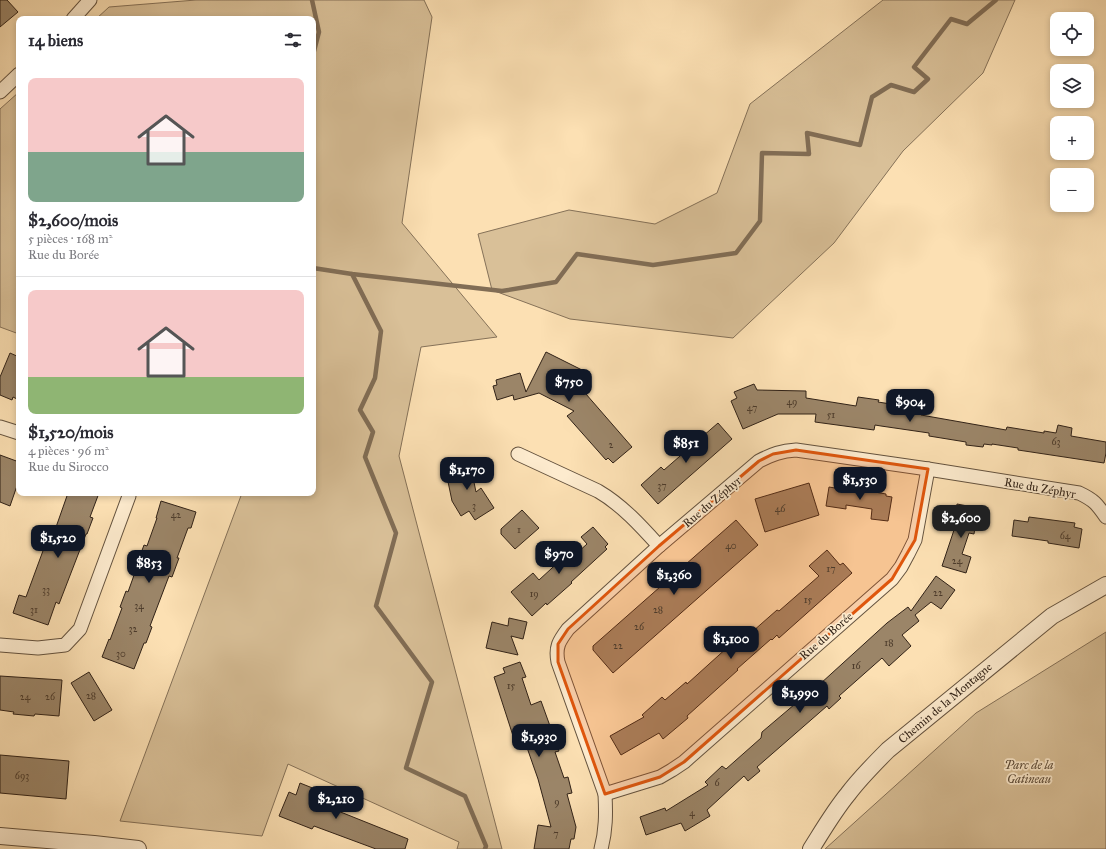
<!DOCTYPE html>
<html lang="fr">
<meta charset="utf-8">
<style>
:root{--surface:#fff;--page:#f2f2f3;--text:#2b2b33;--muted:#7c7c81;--line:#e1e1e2;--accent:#111827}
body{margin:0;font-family:"IM FELL Great Primer",serif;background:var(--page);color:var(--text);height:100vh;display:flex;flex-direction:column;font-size:15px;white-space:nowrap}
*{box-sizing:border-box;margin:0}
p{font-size:13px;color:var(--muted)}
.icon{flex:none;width:22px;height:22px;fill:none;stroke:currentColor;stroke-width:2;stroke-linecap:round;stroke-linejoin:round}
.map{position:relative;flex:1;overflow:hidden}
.side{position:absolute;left:16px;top:16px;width:300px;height:480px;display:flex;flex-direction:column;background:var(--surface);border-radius:8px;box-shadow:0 2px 6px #0003}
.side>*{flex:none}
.tools{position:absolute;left:1050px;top:12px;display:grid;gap:8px}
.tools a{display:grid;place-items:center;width:44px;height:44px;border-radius:8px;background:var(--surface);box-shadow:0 2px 6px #0003;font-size:20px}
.price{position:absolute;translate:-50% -34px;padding:0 9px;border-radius:8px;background:var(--accent);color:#fff;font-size:13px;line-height:26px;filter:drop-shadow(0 1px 2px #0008)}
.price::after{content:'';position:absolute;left:50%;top:24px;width:12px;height:9px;margin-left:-6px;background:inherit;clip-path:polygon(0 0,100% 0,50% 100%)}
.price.current{background:#222;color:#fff}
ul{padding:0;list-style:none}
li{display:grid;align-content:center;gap:8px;height:212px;padding:0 12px}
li+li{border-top:1px solid var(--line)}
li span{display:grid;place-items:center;height:124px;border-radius:8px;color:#555}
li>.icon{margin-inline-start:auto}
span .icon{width:72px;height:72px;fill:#fffc;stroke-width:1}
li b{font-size:17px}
h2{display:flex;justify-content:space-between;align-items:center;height:48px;padding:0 12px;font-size:17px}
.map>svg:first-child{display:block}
</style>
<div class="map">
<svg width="1106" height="849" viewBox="0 0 1106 849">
<rect width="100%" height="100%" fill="#fce0b3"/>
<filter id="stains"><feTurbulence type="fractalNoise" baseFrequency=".005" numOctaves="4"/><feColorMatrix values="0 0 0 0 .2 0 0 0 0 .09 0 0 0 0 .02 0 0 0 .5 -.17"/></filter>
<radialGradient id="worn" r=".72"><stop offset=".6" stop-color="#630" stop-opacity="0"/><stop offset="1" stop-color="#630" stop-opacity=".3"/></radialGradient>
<g fill="#d9c098" stroke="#857158">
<path d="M 196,0 L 424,0 L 432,17 L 402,223 L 497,337 L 421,347 L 399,456 L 502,849 L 457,849 L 459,842 L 288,764 L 262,836 L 120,821 L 242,493 L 313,493 L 313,19 L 96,19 L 109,7 Z"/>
<path d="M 883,0 L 1015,0 L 983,73 L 903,151 L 834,243 L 733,338 L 570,319 L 492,290 L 478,234 L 569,210 L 655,224 L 717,193 L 750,104 Z"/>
<path d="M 19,92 L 19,334 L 0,327 L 0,109 Z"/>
<path d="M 1106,632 L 1106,849 L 825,849 L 976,713 Z"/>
</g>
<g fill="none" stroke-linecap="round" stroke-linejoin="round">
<g stroke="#816d55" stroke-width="4.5">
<path d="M 312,0 L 319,32 L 313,55"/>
<path d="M 313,268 L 352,274 L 502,291 L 556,282 L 577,254 L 653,265 L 736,253 L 760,221 L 762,153 L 809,154 L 807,133 L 860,145 L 872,97 L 891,85 L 914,92 L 928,79 L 914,67 L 951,19 L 967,24 L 996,0"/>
<path d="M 352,274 L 381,331 L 375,378 L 360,410 L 373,432 L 365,457 L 396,533 L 376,606 L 432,682 L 406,768 L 465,796 L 486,846 L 485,849"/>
</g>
</g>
<g fill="#9b8568" stroke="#312217">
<path d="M 0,0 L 7,0 L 18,12 L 0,27 Z"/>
<path d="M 546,352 L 586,372 L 579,386 L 632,447 L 613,463 L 608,458 L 606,460 L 567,416 L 574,411 L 539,393 L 514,400 L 513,395 L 497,400 L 493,386 L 497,385 L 496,380 L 520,373 L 526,392 Z"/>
<path d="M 10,353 L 19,357 L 19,400 L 13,397 L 12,400 L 0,395 L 0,377 Z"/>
<path d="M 754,384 L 757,390 L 806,391 L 806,398 L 856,406 L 858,397 L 879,400 L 878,402 L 922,409 L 921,415 L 1006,430 L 1007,427 L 1044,433 L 1044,431 L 1056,433 L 1058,425 L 1072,428 L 1071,436 L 1106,442 L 1106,453 L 1104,463 L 1018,450 L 1018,448 L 992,444 L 992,445 L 984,444 L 983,447 L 966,445 L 966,442 L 929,436 L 929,433 L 881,426 L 875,425 L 874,430 L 815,422 L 816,414 L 778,414 L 743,429 L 731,401 L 737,398 L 734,392 Z"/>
<path d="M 718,423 L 732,439 L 658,504 L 641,485 L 661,467 L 664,470 Z"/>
<path d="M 0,455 L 19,462 L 19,480 L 10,506 L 0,502 Z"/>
<path d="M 469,458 L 476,492 L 481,488 L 494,508 L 475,520 L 469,511 L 461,516 L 452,501 L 446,472 L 456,470 L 454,461 Z"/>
<path d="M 809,483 L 819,515 L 765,532 L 755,499 Z"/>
<path d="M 835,485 L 886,494 L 886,496 L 892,497 L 888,521 L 871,519 L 872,509 L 846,505 L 846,509 L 826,506 L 829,487 L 835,488 Z"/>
<path d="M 68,493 L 99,493 L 90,517 L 93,518 L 87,534 L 86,534 L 59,604 L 56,602 L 48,625 L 13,613 L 19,595 L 26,597 L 51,529 L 55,530 Z"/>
<path d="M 161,501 L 196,512 L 191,528 L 188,528 L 177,558 L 179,558 L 172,577 L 169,576 L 150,626 L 152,627 L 146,643 L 144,643 L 134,669 L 102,657 L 109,639 L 110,640 L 122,608 L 120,607 L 126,591 L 128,592 L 138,564 L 137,564 L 144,545 L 147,546 L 157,518 L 156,518 Z"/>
<path d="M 957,504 L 978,508 L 974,534 L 969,533 L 962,554 L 971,557 L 966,573 L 942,566 L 954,530 Z"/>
<path d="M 522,510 L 539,528 L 515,549 L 501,534 L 501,529 Z"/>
<path d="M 1029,517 L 1075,523 L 1074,527 L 1082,529 L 1079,548 L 1048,543 L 1048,541 L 1012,536 L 1014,520 L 1028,522 Z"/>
<path d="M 736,520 L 758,545 L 613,673 L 593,650 L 593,646 Z"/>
<path d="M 593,527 L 608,544 L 605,547 L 607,549 L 571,582 L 572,583 L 547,605 L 546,603 L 532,616 L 511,592 L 533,573 L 539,580 L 564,557 L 568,561 L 587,544 L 581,537 Z"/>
<path d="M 827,550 L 840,565 L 843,563 L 852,573 L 779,638 L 777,635 L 772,640 L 771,639 L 737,669 L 738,670 L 687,716 L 688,718 L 663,739 L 659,733 L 621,755 L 610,736 L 644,717 L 642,715 L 662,697 L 665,700 L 686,682 L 687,684 L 729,646 L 728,645 L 740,635 L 744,639 L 777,610 L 779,611 L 819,576 L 809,566 Z"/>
<path d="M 936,576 L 955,590 L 941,609 L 931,602 L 915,615 L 919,621 L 902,635 L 911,646 L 889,666 L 882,658 L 839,696 L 841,698 L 829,709 L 827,706 L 757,767 L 760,771 L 748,781 L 744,776 L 707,810 L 710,816 L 685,831 L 681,823 L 646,835 L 640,817 L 665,808 L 666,811 L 708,785 L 705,782 L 722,766 L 726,769 L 761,738 L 762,732 L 808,693 L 809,694 L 887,623 L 908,607 L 911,611 Z"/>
<path d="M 509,618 L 527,622 L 523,639 L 511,636 L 518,655 L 486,648 L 492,622 L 508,626 Z"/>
<path d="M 520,662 L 526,677 L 522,678 L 531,705 L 541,701 L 559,751 L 555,752 L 564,778 L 568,777 L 572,793 L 567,794 L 576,827 L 574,839 L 571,839 L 569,849 L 534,849 L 538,825 L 551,827 L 538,779 L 524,739 L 515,742 L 494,677 L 505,673 L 503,668 Z"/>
<path d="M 89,672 L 112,710 L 94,721 L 71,683 Z"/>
<path d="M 0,676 L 62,680 L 59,716 L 35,714 L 34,716 L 13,714 L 14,712 L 0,710 Z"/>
<path d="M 0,755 L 69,761 L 66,799 L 0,793 Z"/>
<path d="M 300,783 L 320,791 L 318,797 L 340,806 L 338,811 L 408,839 L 405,849 L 376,849 L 314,826 L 312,829 L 279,816 L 289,792 L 296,795 Z"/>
</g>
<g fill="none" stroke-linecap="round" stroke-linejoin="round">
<g stroke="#64523e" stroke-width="15">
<g id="minor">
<path d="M 73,19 L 90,0"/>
<path d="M 0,92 L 19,74"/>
<path d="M 0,427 L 19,433"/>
<path d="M 518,454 L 598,491 C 622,505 641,526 659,546"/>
<path d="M 0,645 L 38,648 L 65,645 L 80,629 L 129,496 L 129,493"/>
<path d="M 605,794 L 660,777 L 672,770 L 684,762 L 892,579 L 901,567 L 908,554 L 915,540 L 928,469"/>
<path d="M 601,849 C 606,830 606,814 605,794 L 558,662 C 555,647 559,641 568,629 L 659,546 L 759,461 C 773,454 781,451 796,450 L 928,469 L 1079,493 C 1094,500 1097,504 1106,517"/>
</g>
</g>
<g stroke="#64523e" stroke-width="18">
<g id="tertiary">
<path d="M 0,836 L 94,844 L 138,849"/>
<path d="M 811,849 C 823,830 834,811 848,794 C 860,778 874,764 888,750 L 1052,616 L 1106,585"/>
</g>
</g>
<use href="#minor" stroke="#fdebce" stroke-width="13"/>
<use href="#tertiary" stroke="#fdebce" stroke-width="16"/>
</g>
<path fill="#df560d" fill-opacity="0.2" stroke="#df560d" stroke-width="3" stroke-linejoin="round" d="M 796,450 L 928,469 L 915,540 L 892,579 L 684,762 L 660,777 L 605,794 L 558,662 L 558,644 L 568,629 L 659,546 L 759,461 L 773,454 Z"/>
<g text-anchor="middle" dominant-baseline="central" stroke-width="3.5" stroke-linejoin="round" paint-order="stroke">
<g font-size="10" fill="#4c3b2b">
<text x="792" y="402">49</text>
<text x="752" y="408">47</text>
<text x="831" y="415">51</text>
<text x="1056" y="442">63</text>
<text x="611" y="445">2</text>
<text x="662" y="486">37</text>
<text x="474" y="506">3</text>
<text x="780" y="509">46</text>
<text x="176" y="515">42</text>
<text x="519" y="530">1</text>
<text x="1065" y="536">64</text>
<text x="731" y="546">40</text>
<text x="957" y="561">24</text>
<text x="831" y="569">17</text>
<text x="46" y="590">33</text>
<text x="938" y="593">22</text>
<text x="534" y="594">19</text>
<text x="808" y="600">15</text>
<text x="139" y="606">34</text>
<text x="34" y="610">31</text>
<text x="658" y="610">28</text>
<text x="639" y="627">26</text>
<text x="133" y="629">32</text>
<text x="889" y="643">18</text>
<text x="618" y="646">22</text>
<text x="121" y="654">30</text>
<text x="856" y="666">16</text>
<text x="511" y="686">15</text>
<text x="91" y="696">28</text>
<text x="25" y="697">24</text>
<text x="50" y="697">26</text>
<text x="22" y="776">693</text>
<text x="717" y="783">6</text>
<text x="557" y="802">9</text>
<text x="692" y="813">4</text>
<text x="556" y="834">7</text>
</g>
<g font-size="12" fill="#312217" stroke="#fdebce">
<text transform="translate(1040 488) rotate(10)">Rue du Zéphyr</text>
<text transform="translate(712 502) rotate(-40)">Rue du Zéphyr</text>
<text transform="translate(826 636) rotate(-41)">Rue du Borée</text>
<text transform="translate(945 703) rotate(-40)">Chemin de la Montagne</text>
</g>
<g font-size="12" font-style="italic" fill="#5b4a37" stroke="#fdebce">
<text x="1029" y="765">Parc de la<tspan x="1029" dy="14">Gatineau</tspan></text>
</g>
</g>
<rect width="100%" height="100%" filter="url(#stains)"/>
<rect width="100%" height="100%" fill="url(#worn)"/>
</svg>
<div class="tools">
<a><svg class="icon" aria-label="locate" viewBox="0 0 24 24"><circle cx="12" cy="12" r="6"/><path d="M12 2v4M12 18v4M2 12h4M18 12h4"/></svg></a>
<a><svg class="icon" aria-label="layers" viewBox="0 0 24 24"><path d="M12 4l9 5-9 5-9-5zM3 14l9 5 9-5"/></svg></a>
<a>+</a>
<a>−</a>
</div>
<b class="price" style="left:569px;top:403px">$750</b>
<b class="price" style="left:910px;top:423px">$904</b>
<b class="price" style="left:686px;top:464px">$851</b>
<b class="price" style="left:467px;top:491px">$1,170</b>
<b class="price" style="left:860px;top:501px">$1,530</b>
<b class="price current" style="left:961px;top:539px">$2,600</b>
<b class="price" style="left:58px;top:559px">$1,520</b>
<b class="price" style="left:559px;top:575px">$970</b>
<b class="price" style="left:149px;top:584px">$853</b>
<b class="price" style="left:674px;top:596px">$1,360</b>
<b class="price" style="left:731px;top:660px">$1,100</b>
<b class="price" style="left:800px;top:714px">$1,990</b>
<b class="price" style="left:539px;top:758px">$1,930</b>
<b class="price" style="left:336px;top:820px">$2,210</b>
<section class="side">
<h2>14 biens<svg class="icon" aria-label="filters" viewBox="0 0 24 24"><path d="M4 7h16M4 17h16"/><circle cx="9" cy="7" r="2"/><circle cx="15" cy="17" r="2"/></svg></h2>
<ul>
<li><span style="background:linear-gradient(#f6c9c9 60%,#7fa58c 0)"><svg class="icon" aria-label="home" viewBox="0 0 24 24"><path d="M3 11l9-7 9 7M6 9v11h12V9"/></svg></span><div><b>$2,600/mois</b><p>5 pièces · 168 m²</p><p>Rue du Borée</p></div></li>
<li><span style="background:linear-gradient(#f6c9c9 70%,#8fb573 0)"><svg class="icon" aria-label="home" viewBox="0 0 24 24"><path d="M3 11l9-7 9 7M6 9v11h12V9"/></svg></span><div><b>$1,520/mois</b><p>4 pièces · 96 m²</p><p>Rue du Sirocco</p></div></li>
</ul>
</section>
</div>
